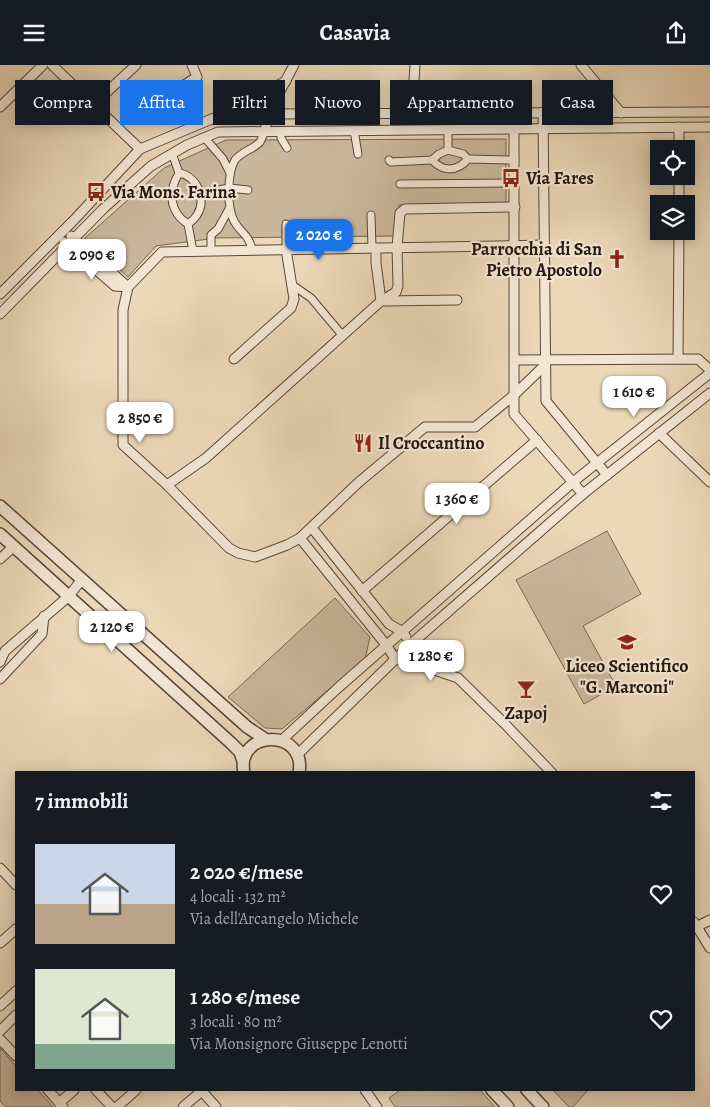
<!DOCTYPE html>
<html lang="it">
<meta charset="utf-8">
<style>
:root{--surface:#171b24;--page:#242831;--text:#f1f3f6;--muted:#9ea1a6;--accent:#1a73e8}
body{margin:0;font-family:Alegreya,serif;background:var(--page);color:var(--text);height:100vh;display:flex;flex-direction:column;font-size:19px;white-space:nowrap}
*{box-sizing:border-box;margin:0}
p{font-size:16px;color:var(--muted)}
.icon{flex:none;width:28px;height:28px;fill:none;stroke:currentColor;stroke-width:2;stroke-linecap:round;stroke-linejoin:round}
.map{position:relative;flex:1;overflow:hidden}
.drawer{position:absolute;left:15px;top:706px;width:680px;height:320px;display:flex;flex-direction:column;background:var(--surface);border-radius:0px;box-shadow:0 2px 12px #0003}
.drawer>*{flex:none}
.hud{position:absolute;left:15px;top:15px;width:680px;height:45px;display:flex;gap:10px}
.controls{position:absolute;left:650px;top:75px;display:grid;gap:10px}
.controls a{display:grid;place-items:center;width:45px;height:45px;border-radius:0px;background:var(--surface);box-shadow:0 2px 12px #0003;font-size:25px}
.price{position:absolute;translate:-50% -42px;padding:0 11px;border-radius:10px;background:#fff;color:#222;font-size:16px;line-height:32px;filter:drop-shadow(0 1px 2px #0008)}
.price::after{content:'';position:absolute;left:50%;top:30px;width:15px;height:11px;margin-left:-8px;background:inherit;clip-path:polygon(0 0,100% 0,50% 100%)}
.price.active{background:var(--accent);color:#fff}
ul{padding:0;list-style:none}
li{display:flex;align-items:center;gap:15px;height:125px;padding:0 20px}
li span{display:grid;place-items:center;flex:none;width:140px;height:100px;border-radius:0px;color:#555}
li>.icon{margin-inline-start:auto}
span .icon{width:60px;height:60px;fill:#fffc;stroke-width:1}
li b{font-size:21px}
h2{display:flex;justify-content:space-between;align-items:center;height:60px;padding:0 20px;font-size:21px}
.pill{padding:0 18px;border-radius:0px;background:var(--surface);box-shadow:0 2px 12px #0003;font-size:18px;line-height:45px}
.pill.active{background:var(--accent);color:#fff}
header{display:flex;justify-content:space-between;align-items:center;height:65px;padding:0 20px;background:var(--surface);font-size:22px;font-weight:700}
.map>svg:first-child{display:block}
</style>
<header><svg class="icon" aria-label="menu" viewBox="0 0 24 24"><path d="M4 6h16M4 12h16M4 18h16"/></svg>Casavia<svg class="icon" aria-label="share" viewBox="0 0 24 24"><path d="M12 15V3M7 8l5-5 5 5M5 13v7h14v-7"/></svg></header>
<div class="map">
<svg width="710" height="1042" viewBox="0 0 710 1042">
<rect width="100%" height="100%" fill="#ebd8b9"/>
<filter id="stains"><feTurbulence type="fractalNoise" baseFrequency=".004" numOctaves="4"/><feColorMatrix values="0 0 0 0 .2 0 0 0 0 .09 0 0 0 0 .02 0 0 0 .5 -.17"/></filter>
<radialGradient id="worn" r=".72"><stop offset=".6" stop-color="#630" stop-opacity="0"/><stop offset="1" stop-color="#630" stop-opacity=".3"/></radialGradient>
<g fill="#c9b79c" stroke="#766756">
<path d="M 506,74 L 506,140 L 399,140 L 394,171 L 216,173 L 156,181 L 128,212 L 85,173 L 164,103 L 226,75 Z"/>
<path d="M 607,466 L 641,529 L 583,561 L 616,621 L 584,639 L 516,515 Z"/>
<path d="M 335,533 L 370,572 L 365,594 L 282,664 L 265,663 L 228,632 Z"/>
<path d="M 0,983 L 16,1001 L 16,1025 L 38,1025 L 53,1042 L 6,1042 L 0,1036 Z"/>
<path d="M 400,1025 L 480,1025 L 495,1042 L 395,1042 L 389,1033 Z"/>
<path d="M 553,1025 L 588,1025 L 573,1042 L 569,1042 Z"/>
</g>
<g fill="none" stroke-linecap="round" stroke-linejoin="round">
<g stroke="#56473a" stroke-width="9">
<g id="pedestrian">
<path d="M 448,64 L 448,85"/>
<path d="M 354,65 L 358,89"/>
<path d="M 281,66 L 281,73 L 287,83"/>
<path d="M 204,72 L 223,94 L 230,108"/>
<path d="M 172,88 L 179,108 C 197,111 207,134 197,150 C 195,153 191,157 188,159 L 193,186"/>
<path d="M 389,95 L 391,97 L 432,95 L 439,89 L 448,85 L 463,89 L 468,94"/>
<path d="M 432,95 C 443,107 457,107 468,94 L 515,95"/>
<path d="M 179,108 C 168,126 169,147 188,159"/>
<path d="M 400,119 L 515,118"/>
<path d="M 201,128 L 230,123 L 248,125"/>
<path d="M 371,150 L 372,183"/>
<path d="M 286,159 L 286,184"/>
<path d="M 252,185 C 249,169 241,169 234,156 C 227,143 227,108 235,95 C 242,86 254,84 260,77 C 262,74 263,69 265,66"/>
<path d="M 211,186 L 211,170 L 218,164 L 229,144"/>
<path d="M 291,219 L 311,233 L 343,271"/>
</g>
</g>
<g stroke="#56473a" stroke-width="11">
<g id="minor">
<path d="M 52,0 L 140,84"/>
<path d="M 581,0 L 621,48"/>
<path d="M 170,29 L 197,12 L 192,0"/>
<path d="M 94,39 L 136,0"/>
<path d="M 0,42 L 43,0"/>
<path d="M 227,47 L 286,16"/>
<path d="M 543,47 L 546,336 L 607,410"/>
<path d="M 514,48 L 514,349 L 583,429"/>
<path d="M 412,49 L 415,0"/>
<path d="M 265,66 L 268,49 L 294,0"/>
<path d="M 679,84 L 679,62"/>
<path d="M 679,139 L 679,111"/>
<path d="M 71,171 L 128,222"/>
<path d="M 64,177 L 115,221 L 128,222"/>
<path d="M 376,183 L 376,198 L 381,236"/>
<path d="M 128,222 L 123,245 L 123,380 L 167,420 L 229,483 L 238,488 L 255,492 L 287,480 L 300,473 L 359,417 L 425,362 L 475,362 L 514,330 L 544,301"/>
<path d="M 128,222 L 162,187 L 545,180"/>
<path d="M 0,229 L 74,155 L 140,84 L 226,48 L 268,49 L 710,47"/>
<path d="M 384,236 L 457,235"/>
<path d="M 0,249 L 103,144 L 151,101 L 187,80 L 218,67 L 710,62"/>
<path d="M 678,293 L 679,166"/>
<path d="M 234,294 L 291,243 L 294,234 L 286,184"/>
<path d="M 515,295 L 698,294 L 710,305"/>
<path d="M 659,368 L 710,417"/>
<path d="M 167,420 L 206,393 L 381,236 L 396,227 L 398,221 L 397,182 L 400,148 L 405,144 L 515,142"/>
<path d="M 312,463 L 389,559 L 403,567 L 406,572"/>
<path d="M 300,473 L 387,581 L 395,594 L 417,599 L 458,613 L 505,659 L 552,708"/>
<path d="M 0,494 L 13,482"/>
<path d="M 362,526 L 537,375"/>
<path d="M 0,597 L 5,586 L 69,531 L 82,514"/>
<path d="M 0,614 L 42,569 L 44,551"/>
<path d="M 282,675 L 339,622 L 573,417 L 710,308"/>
<path d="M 297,690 L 411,579 L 583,429 L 710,328"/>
<path d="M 0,803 L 16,820"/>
<path d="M 694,857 L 710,883"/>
<path d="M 698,861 L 710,855"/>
<path d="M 0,878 L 16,864"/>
<path d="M 0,941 L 16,926"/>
<path d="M 0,966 L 16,950"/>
<path d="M 0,974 L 16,991"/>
<path d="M 48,1025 L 63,1042"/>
<path d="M 96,1025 L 112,1042"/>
<path d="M 201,1025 L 216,1042"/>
<path d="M 365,1025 L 377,1042"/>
<path d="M 59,1038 L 74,1025"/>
<path d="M 117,1042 L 136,1025"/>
<path d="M 183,1042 L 203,1025"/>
</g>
</g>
<g stroke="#56473a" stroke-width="14">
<g id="tertiary">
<path d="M 0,441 L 247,662 L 265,674"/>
<path d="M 0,469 L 231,678 L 240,687 L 243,696"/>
<path d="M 244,708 C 235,664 307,663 299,708"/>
<path d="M 492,1025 L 508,1042"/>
<path d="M 527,1025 L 543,1042"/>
</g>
</g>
<use href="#pedestrian" stroke="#f2e6d2" stroke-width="7"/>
<use href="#minor" stroke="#f2e6d2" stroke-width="9"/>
<use href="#tertiary" stroke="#f2e6d2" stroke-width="11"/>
</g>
<defs>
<g id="bus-bare" transform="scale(1.5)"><path d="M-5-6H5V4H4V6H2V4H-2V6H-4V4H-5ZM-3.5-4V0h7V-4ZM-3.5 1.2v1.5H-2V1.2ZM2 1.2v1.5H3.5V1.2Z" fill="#8f2418" stroke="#f2e6d2" stroke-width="2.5" paint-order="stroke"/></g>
<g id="church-bare" transform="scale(1.5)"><path d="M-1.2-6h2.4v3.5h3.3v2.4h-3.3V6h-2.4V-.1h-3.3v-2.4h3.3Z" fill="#8f2418" stroke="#f2e6d2" stroke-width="2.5" paint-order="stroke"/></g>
<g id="restaurant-bare" transform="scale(1.5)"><path d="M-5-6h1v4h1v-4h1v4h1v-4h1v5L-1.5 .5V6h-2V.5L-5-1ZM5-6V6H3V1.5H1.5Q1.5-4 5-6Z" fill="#8f2418" stroke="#f2e6d2" stroke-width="2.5" paint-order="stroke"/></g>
<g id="school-bare" transform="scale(1.5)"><path d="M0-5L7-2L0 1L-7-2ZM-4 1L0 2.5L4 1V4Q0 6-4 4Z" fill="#8f2418" stroke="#f2e6d2" stroke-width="2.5" paint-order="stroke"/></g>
<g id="bar-bare" transform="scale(1.5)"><path d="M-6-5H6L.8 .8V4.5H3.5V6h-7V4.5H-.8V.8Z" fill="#8f2418" stroke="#f2e6d2" stroke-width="2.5" paint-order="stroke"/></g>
</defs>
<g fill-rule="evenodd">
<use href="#bus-bare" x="511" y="113"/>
<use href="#bus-bare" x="96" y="127"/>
<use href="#church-bare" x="617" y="194"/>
<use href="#restaurant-bare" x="363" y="378"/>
<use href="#school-bare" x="627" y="577"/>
<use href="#bar-bare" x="526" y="624"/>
</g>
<g text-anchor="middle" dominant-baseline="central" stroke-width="4.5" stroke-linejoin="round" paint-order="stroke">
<g font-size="18" font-weight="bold" fill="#24170f" stroke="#f2e6d2" text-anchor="start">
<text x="526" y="113">Via Fares</text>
<text x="111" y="127">Via Mons. Farina</text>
<text x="602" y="184" text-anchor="end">Parrocchia di San<tspan x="602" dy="21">Pietro Apostolo</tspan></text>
<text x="378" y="378">Il Croccantino</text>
<text x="627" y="601" text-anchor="middle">Liceo Scientifico<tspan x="627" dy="21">"G. Marconi"</tspan></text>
<text x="526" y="648" text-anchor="middle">Zapoj</text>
</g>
</g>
<rect width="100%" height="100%" filter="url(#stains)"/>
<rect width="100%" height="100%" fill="url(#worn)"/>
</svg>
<div class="controls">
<a><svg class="icon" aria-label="locate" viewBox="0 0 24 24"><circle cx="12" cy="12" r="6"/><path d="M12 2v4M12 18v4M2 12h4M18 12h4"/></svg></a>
<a><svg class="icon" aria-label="layers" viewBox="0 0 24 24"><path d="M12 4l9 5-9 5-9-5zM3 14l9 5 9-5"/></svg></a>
</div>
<b class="price active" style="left:319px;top:196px">2 020 €</b>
<b class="price" style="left:92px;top:216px">2 090 €</b>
<b class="price" style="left:634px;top:353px">1 610 €</b>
<b class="price" style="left:140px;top:379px">2 850 €</b>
<b class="price" style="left:457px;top:460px">1 360 €</b>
<b class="price" style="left:112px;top:588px">2 120 €</b>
<b class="price" style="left:431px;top:617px">1 280 €</b>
<div class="hud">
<a class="pill">Compra</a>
<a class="pill active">Affitta</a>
<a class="pill">Filtri</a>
<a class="pill">Nuovo</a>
<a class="pill">Appartamento</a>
<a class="pill">Casa</a>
</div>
<section class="drawer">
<h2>7 immobili<svg class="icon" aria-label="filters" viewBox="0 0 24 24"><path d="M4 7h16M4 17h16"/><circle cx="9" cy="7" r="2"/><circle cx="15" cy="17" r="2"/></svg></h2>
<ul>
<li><span style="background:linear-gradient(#c9d6e8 60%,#b9a48a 0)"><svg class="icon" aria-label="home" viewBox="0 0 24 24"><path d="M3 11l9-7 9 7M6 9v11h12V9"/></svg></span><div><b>2 020 €/mese</b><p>4 locali · 132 m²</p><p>Via dell'Arcangelo Michele</p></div><svg class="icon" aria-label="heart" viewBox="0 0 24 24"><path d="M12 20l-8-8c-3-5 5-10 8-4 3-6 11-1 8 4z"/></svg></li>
<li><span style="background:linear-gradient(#dfe7d0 75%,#7fa58c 0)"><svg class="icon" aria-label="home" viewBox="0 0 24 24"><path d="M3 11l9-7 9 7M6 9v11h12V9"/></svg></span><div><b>1 280 €/mese</b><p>3 locali · 80 m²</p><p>Via Monsignore Giuseppe Lenotti</p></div><svg class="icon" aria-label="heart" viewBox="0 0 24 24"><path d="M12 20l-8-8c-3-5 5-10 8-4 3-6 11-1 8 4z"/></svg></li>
</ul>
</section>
</div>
